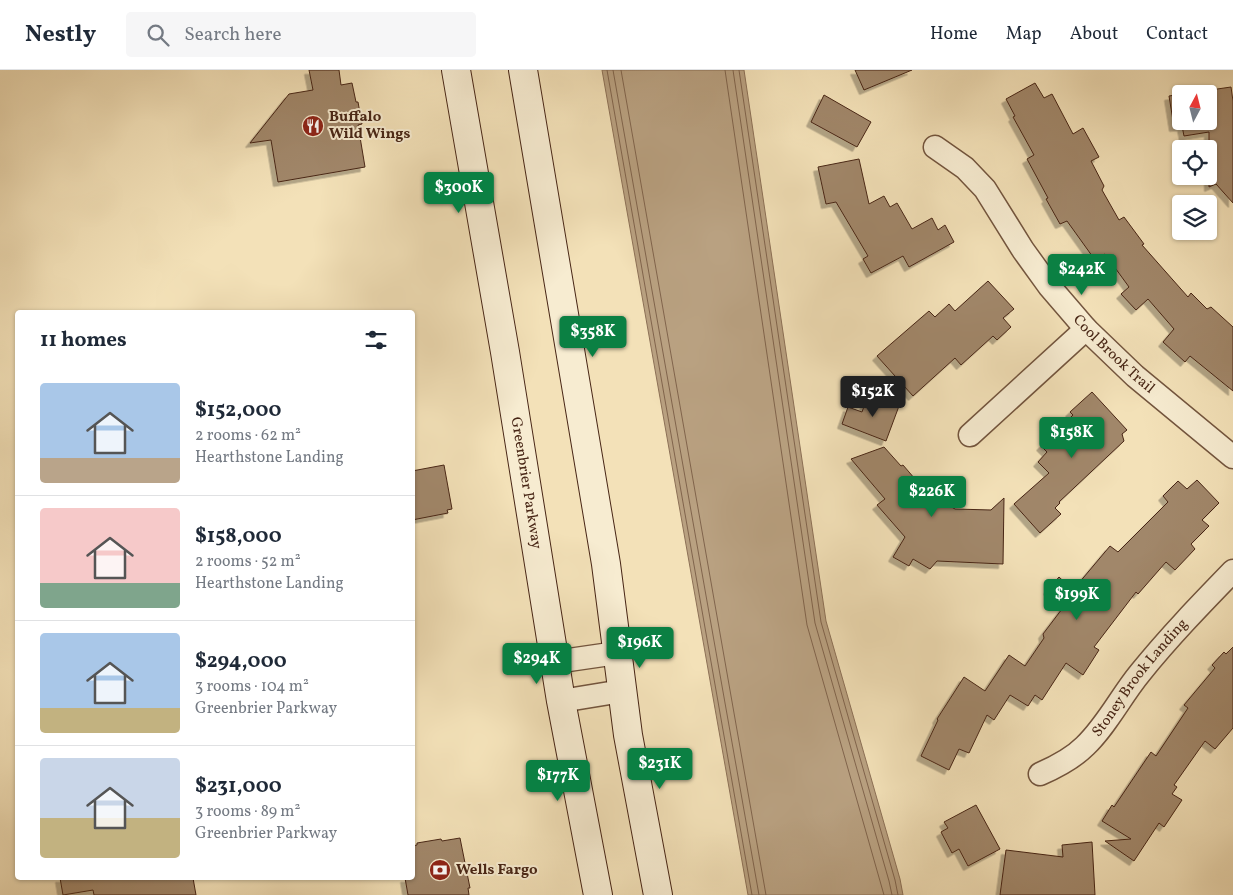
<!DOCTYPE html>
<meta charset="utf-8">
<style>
:root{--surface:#fff;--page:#f6f6f7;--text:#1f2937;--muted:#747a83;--line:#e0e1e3;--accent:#0b8043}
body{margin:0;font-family:Vollkorn,serif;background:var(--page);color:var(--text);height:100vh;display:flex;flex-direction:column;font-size:19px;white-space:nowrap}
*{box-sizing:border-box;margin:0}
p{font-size:16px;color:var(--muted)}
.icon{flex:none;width:28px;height:28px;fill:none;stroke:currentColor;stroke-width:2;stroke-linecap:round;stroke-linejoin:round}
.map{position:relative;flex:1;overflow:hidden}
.sheet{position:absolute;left:15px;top:240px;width:400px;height:570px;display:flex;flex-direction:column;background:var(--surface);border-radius:5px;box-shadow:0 1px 4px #0004}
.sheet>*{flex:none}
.needle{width:32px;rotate:7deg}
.fabs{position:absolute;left:1172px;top:15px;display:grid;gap:10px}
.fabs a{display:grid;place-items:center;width:45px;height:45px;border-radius:5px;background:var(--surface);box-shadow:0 1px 4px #0004;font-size:25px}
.price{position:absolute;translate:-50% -42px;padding:0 11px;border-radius:5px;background:var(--accent);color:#fff;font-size:16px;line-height:32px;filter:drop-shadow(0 1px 2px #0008)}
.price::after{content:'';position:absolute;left:50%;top:30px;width:15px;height:11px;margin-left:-8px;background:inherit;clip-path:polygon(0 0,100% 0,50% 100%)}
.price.on{background:#222;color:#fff}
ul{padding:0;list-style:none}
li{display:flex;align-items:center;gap:15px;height:125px;padding:0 25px}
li+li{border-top:1px solid var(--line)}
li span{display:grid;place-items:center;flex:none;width:140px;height:100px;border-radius:5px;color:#555}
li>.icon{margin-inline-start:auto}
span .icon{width:60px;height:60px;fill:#fffc;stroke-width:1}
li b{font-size:21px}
h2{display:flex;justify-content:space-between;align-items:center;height:60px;padding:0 25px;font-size:21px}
header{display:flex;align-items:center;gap:30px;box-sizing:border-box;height:70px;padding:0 25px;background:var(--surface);border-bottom:1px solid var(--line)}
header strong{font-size:24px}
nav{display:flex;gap:28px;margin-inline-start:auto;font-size:18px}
.search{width:350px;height:45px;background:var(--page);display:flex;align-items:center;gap:12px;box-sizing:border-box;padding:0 18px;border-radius:5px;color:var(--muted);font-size:19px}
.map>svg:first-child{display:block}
</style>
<header>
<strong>Nestly</strong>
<div class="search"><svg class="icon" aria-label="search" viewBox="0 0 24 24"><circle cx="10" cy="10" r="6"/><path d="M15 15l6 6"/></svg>Search here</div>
<nav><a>Home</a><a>Map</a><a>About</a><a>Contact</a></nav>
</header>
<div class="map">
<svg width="1233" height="825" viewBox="0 0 1233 825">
<defs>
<filter id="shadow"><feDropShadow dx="-4.5" dy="4.5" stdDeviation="0" flood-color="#0004"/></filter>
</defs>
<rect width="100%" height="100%" fill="#f3e1b8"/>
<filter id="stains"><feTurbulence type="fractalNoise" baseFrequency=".004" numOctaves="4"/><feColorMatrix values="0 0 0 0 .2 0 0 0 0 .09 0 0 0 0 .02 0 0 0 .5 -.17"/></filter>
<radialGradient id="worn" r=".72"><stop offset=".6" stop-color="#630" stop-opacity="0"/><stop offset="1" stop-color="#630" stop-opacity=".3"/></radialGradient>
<path fill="#b9a181" stroke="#8c7056" d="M 602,0 L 744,0 L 826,551 L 900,809 L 903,825 L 748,825 Z"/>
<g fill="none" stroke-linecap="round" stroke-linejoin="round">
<g stroke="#80644c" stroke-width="1">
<path d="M 607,0 L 752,825"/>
<path d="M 613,0 L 759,825"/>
<path d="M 621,0 L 766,825"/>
<path d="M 725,0 L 807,555 L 884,825"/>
<path d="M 733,0 L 815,553 L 889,811 L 892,825"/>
<path d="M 739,0 L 821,552 L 895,810 L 898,825"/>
</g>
</g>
<g fill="#a1876a" stroke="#482616" filter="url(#shadow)">
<path d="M 309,0 L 339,0 L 341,15 L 352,13 L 356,32 L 358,32 L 362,54 L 358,55 L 365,97 L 278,112 L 271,70 L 250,73 L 289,24 L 313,20 Z"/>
<path d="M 855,0 L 912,0 L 864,20 Z"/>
<path d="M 1035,13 L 1044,28 L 1052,24 L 1073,64 L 1083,58 L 1099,87 L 1091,91 L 1104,116 L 1102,120 L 1119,150 L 1124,147 L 1144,174 L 1142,175 L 1188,227 L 1191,223 L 1207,239 L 1211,237 L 1233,257 L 1233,321 L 1190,286 L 1185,292 L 1163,272 L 1174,259 L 1148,229 L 1136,240 L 1121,224 L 1129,217 L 1105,184 L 1095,190 L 1067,151 L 1060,154 L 1046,129 L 1048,128 L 1027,89 L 1034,85 L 1013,47 L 1015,46 L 1006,29 Z"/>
<path d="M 1231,17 L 1233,31 L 1233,133 L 1216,114 L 1209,117 L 1209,62 L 1184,66 L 1182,56 L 1174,57 L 1169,26 L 1181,24 L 1181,51 L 1209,51 L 1209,24 L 1183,24 Z"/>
<path d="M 824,25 L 871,52 L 857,77 L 811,52 Z"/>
<path d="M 859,89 L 869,134 L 884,126 L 890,137 L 897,133 L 912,159 L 932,148 L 938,160 L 945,155 L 954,172 L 909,197 L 903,186 L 871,203 L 863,189 L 868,186 L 836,132 L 826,134 L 818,97 Z"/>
<path d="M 988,211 L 1014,239 L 1003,248 L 1011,257 L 997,270 L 993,266 L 961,295 L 955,288 L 913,326 L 877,286 L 929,241 L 935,247 L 949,234 L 955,241 Z"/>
<path d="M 1092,322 L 1127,360 L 1122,364 L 1124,371 L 1059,432 L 1060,433 L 1055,438 L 1061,444 L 1040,463 L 1014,434 L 1049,403 L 1038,392 L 1047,382 L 1041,376 L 1073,345 L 1070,342 Z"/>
<path d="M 868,325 L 899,336 L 886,371 L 842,354 L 848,337 L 862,342 Z"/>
<path d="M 884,377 L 901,396 L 903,395 L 927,423 L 955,439 L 991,440 L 1004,428 L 1003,494 L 937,491 L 930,499 L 913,489 L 909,496 L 893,487 L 905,467 L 877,435 L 885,429 L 851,389 Z"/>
<path d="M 444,395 L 452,439 L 447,440 L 448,443 L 412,450 L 412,401 Z"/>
<path d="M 1197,410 L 1219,433 L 1202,450 L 1209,456 L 1191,474 L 1195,479 L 1175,500 L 1166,492 L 1138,524 L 1136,522 L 1094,577 L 1099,580 L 1083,605 L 1066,593 L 1042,630 L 1035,625 L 1028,636 L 1010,625 L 994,650 L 987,645 L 969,683 L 959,679 L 949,700 L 921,686 L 938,650 L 937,649 L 964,607 L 985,621 L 1009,585 L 1025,596 L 1044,568 L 1043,564 L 1065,535 L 1048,520 L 1059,507 L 1073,520 L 1110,476 L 1118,482 L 1168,432 L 1163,426 L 1178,411 L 1187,419 Z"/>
<path d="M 1233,577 L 1233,658 L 1215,679 L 1205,671 L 1174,715 L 1177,717 L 1172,724 L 1182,730 L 1164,757 L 1159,753 L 1134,791 L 1105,771 L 1131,769 L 1102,751 L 1112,735 L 1114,737 L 1151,682 L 1156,686 L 1188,638 L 1184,635 L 1215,598 L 1212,595 L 1224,582 L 1226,584 Z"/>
<path d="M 976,735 L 1000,779 L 968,796 L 959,779 L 952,783 L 941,762 L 948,758 L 944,752 Z"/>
<path d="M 460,768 L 470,818 L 468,818 L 469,825 L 408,825 L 405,808 L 412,808 L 412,776 L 417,775 L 417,773 L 441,769 L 442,771 Z"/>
<path d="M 1092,772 L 1095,825 L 1000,825 L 1006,780 L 1063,787 L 1062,775 Z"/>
<path d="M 60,808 L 193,808 L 196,825 L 94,825 L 93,820 L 63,825 Z"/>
</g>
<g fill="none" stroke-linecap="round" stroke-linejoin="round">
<g stroke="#73553e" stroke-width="25">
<g id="minor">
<path id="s1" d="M 935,77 L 965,98 L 985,119 L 1023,180 L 1049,216 L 1086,259 L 1135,306 L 1233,387"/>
<path d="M 970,365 L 1086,259"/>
<path d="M 555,592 L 617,583"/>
<path d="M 561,631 L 622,621"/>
<path id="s2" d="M 1040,704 C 1056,697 1072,689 1085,676 C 1107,655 1121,626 1140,603 C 1169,567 1201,534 1233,501"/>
</g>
</g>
<g stroke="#482616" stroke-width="30">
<g id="secondary">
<path id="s3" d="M 456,0 L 505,282 L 561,631 L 598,825"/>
<path d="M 523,0 L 606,494 L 628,665 L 658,825"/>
</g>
</g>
<use href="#minor" stroke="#f7ecd1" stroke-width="22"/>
<use href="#secondary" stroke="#f7ecd1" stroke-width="28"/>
</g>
<defs>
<g id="restaurant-disc" transform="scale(1.125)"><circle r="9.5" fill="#8f2418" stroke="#f7ecd1"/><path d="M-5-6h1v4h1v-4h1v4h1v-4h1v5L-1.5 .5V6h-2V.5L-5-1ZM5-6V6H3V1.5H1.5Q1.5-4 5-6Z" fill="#fff"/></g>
<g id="bank-disc" transform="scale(1.125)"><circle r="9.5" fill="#8f2418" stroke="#f7ecd1"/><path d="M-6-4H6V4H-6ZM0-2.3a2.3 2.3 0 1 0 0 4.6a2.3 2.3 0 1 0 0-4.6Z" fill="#fff"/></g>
</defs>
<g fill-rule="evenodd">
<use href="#restaurant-disc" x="313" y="56"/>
<use href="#bank-disc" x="440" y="800"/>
</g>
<g text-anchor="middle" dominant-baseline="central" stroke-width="4" stroke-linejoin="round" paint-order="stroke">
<g font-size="15" font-weight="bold" fill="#482616" stroke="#f7ecd1" text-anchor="start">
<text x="329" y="47">Buffalo<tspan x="329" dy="17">Wild Wings</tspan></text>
<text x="456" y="800">Wells Fargo</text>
</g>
<g font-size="15" fill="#482616" stroke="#f7ecd1">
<text stroke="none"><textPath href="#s1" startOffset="276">Cool Brook Trail</textPath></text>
<text stroke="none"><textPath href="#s3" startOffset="419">Greenbrier Parkway</textPath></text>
<text stroke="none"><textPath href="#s2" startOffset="141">Stoney Brook Landing</textPath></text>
</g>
</g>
<rect width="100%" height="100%" filter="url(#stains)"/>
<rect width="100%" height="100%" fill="url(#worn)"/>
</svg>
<div class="fabs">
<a><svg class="needle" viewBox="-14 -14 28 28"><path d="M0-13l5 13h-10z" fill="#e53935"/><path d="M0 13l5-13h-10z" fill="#747a83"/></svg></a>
<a><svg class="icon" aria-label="locate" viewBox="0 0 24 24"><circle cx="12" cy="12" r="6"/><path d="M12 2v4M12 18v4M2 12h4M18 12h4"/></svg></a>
<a><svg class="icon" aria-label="layers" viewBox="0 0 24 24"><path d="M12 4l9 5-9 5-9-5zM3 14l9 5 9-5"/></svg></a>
</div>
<b class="price" style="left:459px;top:144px">$300K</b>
<b class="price" style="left:1082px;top:226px">$242K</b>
<b class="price" style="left:593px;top:288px">$358K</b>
<b class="price on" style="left:873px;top:348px">$152K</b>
<b class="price" style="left:1072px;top:389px">$158K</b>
<b class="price" style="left:932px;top:448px">$226K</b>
<b class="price" style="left:1077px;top:551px">$199K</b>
<b class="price" style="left:640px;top:599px">$196K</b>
<b class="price" style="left:537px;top:615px">$294K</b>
<b class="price" style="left:660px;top:720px">$231K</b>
<b class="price" style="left:558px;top:732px">$177K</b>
<section class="sheet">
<h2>11 homes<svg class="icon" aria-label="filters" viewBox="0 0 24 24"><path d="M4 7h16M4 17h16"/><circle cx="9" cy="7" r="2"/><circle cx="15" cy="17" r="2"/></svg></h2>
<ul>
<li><span style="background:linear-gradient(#a9c7e8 75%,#b9a48a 0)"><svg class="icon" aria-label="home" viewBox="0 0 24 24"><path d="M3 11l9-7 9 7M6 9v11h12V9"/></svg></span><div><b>$152,000</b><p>2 rooms · 62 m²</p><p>Hearthstone Landing</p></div></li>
<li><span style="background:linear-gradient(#f6c9c9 75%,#7fa58c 0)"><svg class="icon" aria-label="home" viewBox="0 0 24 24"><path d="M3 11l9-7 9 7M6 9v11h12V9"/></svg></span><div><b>$158,000</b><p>2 rooms · 52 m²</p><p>Hearthstone Landing</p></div></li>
<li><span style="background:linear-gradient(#a9c7e8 75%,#c2b280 0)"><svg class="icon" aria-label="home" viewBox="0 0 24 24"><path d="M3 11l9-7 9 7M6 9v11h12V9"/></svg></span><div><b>$294,000</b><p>3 rooms · 104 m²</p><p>Greenbrier Parkway</p></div></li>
<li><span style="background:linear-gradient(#c9d6e8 60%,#c2b280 0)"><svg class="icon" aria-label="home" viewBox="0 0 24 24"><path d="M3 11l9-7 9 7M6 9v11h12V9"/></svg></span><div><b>$231,000</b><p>3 rooms · 89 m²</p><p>Greenbrier Parkway</p></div></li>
</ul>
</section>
</div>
